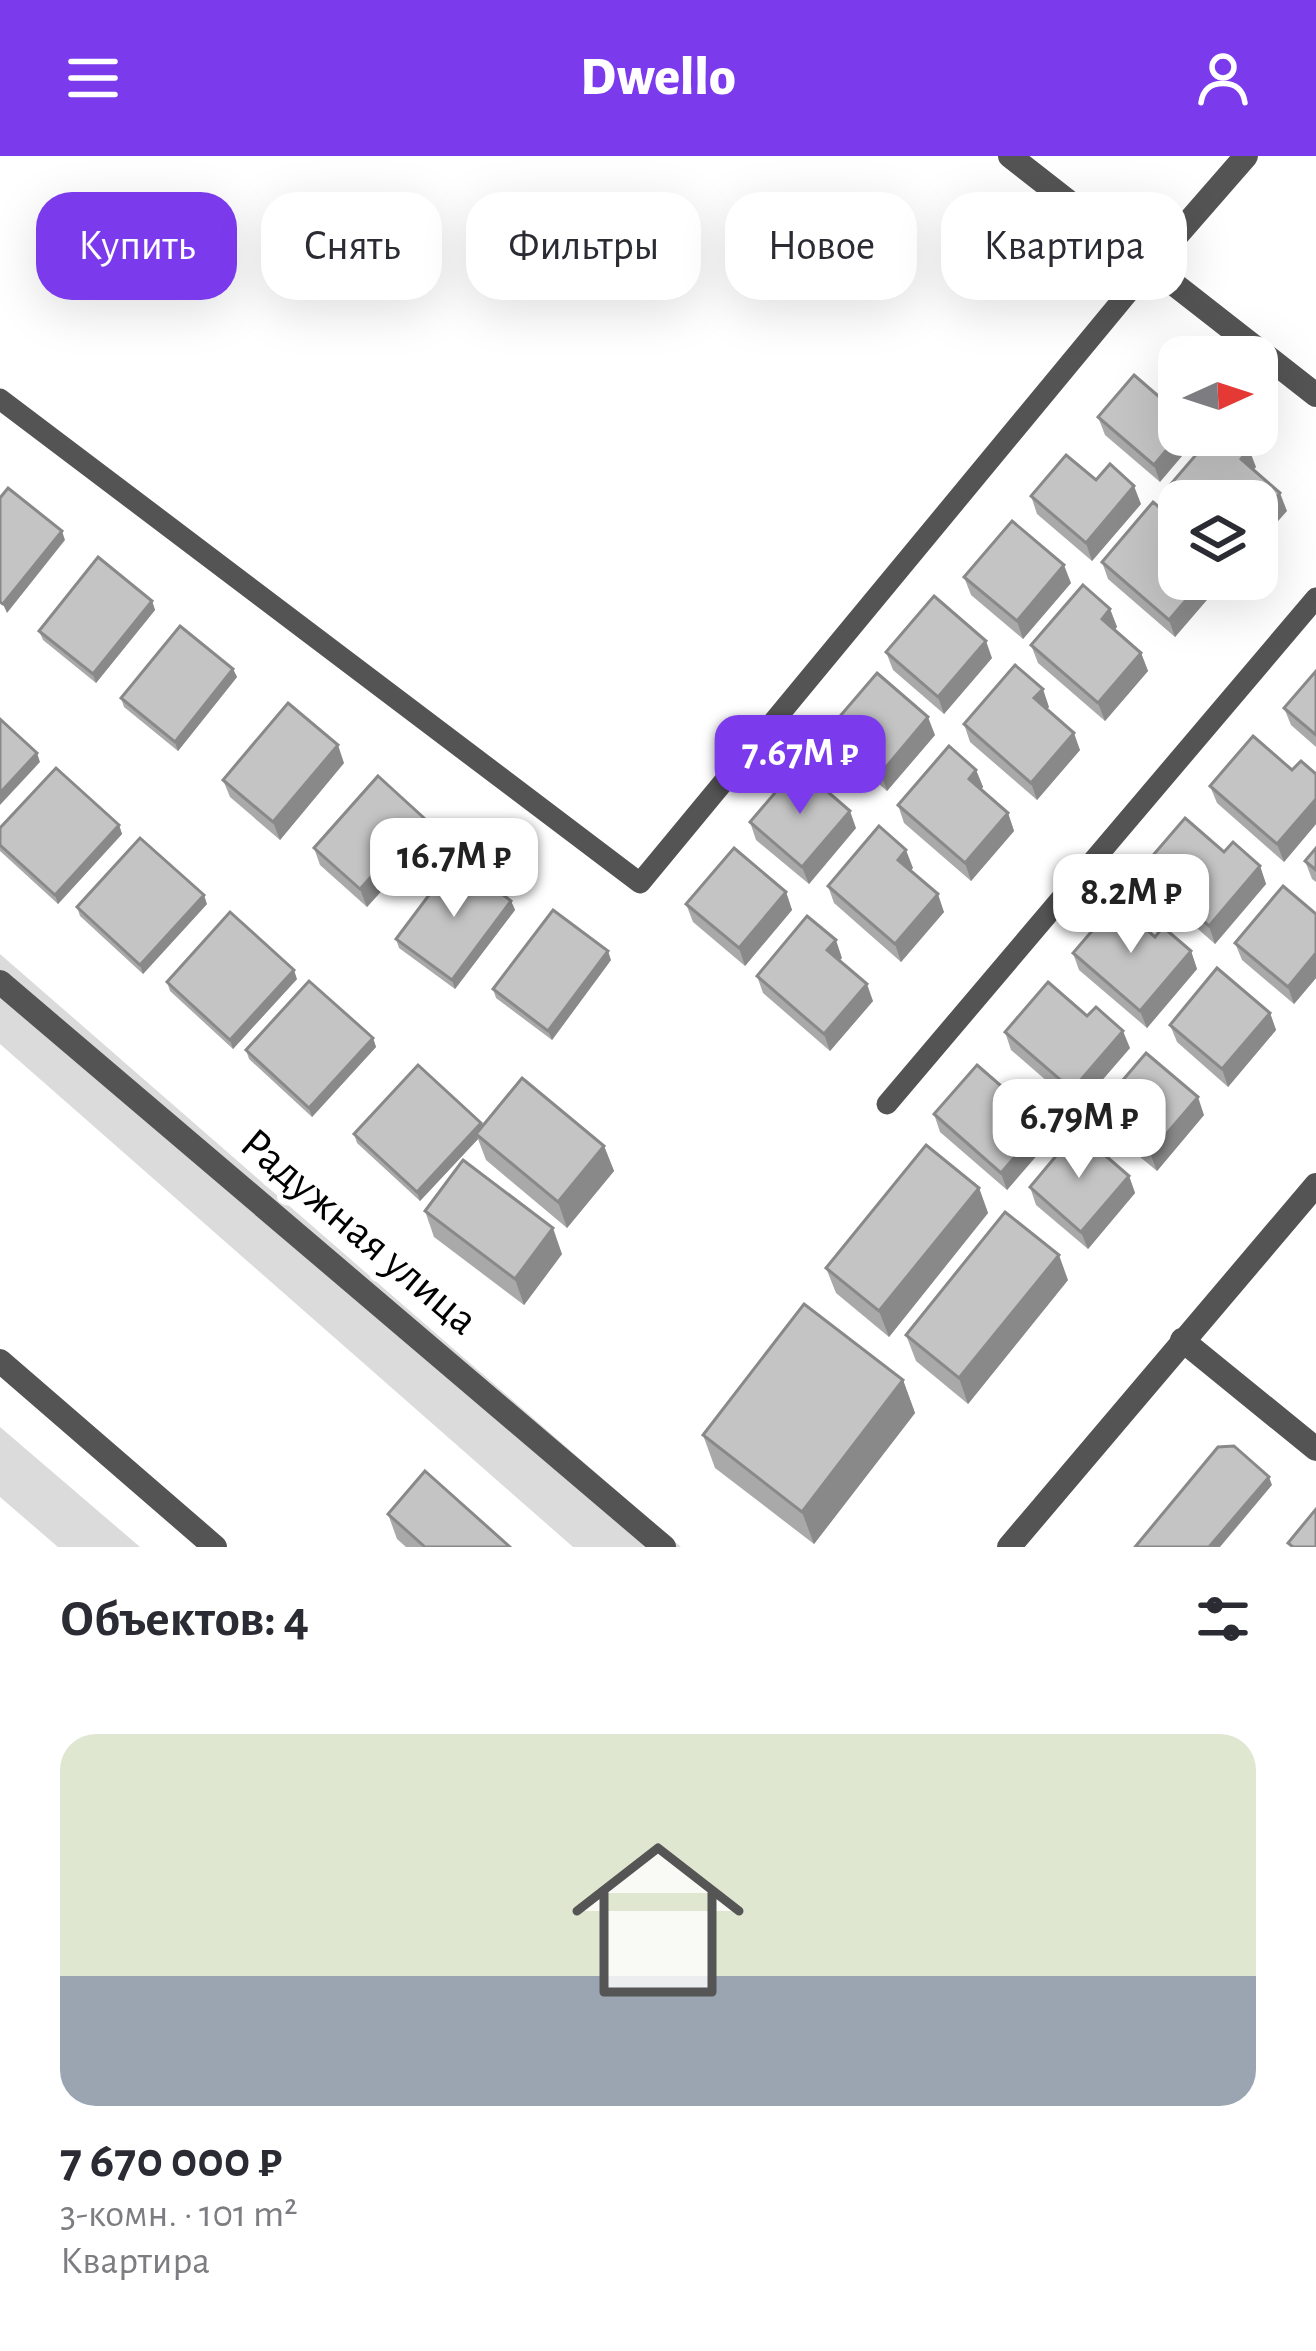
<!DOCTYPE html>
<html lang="ru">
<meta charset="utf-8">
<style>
:root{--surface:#fff;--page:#f2f2f3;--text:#2b2b33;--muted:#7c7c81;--accent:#7c3aed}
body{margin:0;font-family:"Alegreya Sans",sans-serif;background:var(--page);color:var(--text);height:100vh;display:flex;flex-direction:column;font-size:45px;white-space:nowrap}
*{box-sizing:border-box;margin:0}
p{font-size:39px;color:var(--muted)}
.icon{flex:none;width:66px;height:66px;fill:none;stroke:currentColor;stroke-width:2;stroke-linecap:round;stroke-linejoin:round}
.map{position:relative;height:1391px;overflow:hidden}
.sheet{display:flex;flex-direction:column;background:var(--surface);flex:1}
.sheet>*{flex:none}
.hud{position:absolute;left:36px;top:36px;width:1245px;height:108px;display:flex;gap:24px}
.needle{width:78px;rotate:87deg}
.fabs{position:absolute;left:1158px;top:180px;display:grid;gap:24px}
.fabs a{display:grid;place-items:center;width:120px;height:120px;border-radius:24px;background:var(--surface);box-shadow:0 12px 48px #0002;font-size:60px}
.price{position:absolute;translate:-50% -102px;padding:0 27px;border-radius:24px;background:#fff;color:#222;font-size:39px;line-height:78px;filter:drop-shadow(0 3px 6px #0008)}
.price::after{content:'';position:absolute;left:50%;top:72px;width:36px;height:27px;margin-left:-18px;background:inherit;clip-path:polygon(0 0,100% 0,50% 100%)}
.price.selected{background:var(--accent);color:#fff}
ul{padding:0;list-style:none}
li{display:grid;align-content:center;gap:24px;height:636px;padding:0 60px}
li span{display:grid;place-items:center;height:372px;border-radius:36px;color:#555}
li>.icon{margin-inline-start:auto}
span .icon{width:216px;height:216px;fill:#fffc;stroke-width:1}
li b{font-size:51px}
h2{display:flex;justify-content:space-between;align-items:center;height:144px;padding:0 60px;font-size:51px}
.tag{padding:0 42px;border-radius:36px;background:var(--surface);box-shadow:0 12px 48px #0002;font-size:42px;line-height:108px}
.tag.selected{background:var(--accent);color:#fff}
header{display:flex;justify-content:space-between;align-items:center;height:156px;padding:0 60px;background:var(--accent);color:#fff;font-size:54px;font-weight:800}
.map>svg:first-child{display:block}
</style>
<header><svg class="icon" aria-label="menu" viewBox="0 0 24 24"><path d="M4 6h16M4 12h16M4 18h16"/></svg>Dwello<svg class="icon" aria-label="person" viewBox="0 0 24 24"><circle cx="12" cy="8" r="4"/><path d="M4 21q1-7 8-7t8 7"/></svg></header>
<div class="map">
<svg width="1316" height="1391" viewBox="0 0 1316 1391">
<rect width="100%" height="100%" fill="#fff"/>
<g fill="#dbdbdb">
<path d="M 0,798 L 681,1391 L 573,1391 L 0,888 Z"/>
<path d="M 0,1271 L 140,1391 L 58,1391 L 0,1341 Z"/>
</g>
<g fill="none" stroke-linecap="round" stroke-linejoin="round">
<g stroke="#545454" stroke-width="21">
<path d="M 0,243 L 640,727 L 1151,109"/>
<path d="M 887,948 L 1316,442"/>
</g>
<g stroke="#545454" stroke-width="24">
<path d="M 1010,0 L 1316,239"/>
<path d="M 1151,109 L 1246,0"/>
<path d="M 0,826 L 664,1391"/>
<path d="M 1182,1184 L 1316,1293"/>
<path d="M 1009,1391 L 1316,1029"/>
</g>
<path stroke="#545454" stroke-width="24" d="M 0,1205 L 215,1391"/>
</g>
<g fill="#a9a9a9">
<path d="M 1164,245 L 1160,326 L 1105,279 L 1098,261 Z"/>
<path d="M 1256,311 L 1253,314 L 1287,355 L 1257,345 L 1179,345 L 1179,349 L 1170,329 Z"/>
<path d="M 1096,324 L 1141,348 L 1092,405 L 1037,358 L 1031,340 Z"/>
<path d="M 1102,406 L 1179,423 L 1218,431 L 1175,481 L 1108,423 Z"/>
<path d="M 964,421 L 1071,427 L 1023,483 L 971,439 Z"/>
<path d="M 152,445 L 155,454 L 96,527 L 43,484 L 39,475 Z"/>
<path d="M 1110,453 L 1117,471 L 1114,474 L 1141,497 L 1148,515 L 1105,565 L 1038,507 L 1031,489 Z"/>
<path d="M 886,496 L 992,502 L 944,558 L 893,514 Z"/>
<path d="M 233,513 L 237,521 L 178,595 L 124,551 L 121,542 Z"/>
<path d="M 1316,515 L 1316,591 L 1291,569 L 1284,552 Z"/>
<path d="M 1049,551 L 1047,553 L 1080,594 L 1037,644 L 970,586 L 964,568 Z"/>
<path d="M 829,573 L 935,579 L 887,635 L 835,590 Z"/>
<path d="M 344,607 L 280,684 L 230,641 L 223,624 Z"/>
<path d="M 976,614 L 983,631 L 981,634 L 1008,657 L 1014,675 L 971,725 L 904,667 L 898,649 Z"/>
<path d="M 1292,614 L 1316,618 L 1316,668 L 1284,706 L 1217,647 L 1210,630 Z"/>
<path d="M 424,662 L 431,680 L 367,751 L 320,709 L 314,692 Z"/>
<path d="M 750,666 L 856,672 L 809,728 L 756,684 Z"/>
<path d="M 119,669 L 122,678 L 58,748 L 0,695 L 0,672 Z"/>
<path d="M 1316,692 L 1316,726 L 1312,723 L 1305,705 Z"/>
<path d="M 1224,696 L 1260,710 L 1266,728 L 1215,788 L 1148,729 L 1142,712 Z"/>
<path d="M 913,712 L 910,715 L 944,756 L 901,806 L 834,747 L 828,730 Z"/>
<path d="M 786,736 L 792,754 L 745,810 L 693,766 L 686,748 Z"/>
<path d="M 511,745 L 515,754 L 455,833 L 399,792 L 396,783 Z"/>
<path d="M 207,748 L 143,818 L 80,760 L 77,751 Z"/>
<path d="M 1316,758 L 1316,822 L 1294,848 L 1242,804 L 1235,787 Z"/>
<path d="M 1155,781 L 1191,795 L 1197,813 L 1147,872 L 1079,814 L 1073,797 Z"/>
<path d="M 842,802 L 839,804 L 873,845 L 830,895 L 763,837 L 757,820 Z"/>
<path d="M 611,804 L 552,884 L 496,842 L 493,833 Z"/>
<path d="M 297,823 L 233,893 L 170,835 L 167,826 Z"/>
<path d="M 1270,857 L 1276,874 L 1228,931 L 1177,886 L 1170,869 Z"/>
<path d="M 1087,860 L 1130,892 L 1078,952 L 1011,894 L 1005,876 Z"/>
<path d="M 373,882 L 376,891 L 312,961 L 249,903 L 246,894 Z"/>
<path d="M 1016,943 L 1058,975 L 1007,1034 L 940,976 L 934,958 Z"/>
<path d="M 1098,953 L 1204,959 L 1157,1015 L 1104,971 Z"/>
<path d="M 481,967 L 483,970 L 604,990 L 614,1015 L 567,1072 L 486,1004 L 478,983 L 420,1045 L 357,987 L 354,978 Z"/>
<path d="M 1129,1020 L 1135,1037 L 1088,1093 L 1036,1049 L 1030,1031 Z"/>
<path d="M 979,1032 L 988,1057 L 889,1181 L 836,1137 L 826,1112 Z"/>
<path d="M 425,1055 L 562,1098 L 524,1149 L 434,1081 Z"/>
<path d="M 1068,1124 L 968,1248 L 916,1205 L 906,1179 Z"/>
<path d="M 903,1224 L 915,1257 L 814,1388 L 715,1312 L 703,1279 Z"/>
<path d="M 388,1358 L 510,1391 L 406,1391 L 397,1383 Z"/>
</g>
<g fill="#898989">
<path d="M 1179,279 L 1200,279 L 1160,326 L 1154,309 Z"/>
<path d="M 1249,293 L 1256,311 L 1247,321 L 1241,303 Z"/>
<path d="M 1134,330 L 1141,348 L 1092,405 L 1086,387 Z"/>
<path d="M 1280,337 L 1287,355 L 1257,389 L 1257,364 Z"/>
<path d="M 62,375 L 65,384 L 7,457 L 3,448 Z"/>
<path d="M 1064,409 L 1071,427 L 1023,483 L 1017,465 Z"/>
<path d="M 1204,423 L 1215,423 L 1218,431 L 1175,481 L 1169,464 Z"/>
<path d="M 152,445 L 155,454 L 96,527 L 93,518 Z"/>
<path d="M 1110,453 L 1117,471 L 1108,481 L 1102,463 Z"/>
<path d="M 986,485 L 992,502 L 944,558 L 938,541 Z"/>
<path d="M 1141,497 L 1148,515 L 1105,565 L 1098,547 Z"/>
<path d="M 233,513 L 237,521 L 178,595 L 175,586 Z"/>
<path d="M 1043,533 L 1049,551 L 1041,560 L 1034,542 Z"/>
<path d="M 928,561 L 935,579 L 887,635 L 881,617 Z"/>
<path d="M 1074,577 L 1080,594 L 1037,644 L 1031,627 Z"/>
<path d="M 338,589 L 344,607 L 280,684 L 273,666 Z"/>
<path d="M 37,597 L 40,606 L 0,649 L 0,637 Z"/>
<path d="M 976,614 L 983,631 L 975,641 L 969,623 Z"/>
<path d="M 1316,643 L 1316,668 L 1284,706 L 1277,688 Z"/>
<path d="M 850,655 L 856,672 L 809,728 L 802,711 Z"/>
<path d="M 1008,657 L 1014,675 L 971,725 L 965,707 Z"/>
<path d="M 424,662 L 431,680 L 367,751 L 360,733 Z"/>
<path d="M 119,669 L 122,678 L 58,748 L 55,739 Z"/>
<path d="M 906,694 L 913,712 L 904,722 L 898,704 Z"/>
<path d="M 1260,710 L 1266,728 L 1215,788 L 1209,770 Z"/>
<path d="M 786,736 L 792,754 L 745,810 L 739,792 Z"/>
<path d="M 938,738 L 944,756 L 901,806 L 895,788 Z"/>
<path d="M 204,739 L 207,748 L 143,818 L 140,809 Z"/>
<path d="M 511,745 L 515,754 L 455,833 L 452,824 Z"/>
<path d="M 836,784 L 842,802 L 833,811 L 827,794 Z"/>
<path d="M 608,795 L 611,804 L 552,884 L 548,875 Z"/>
<path d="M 1191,795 L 1197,813 L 1147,872 L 1140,855 Z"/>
<path d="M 1316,797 L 1316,822 L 1294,848 L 1288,831 Z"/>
<path d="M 294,814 L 297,823 L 233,893 L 230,884 Z"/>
<path d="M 867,828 L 873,845 L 830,895 L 824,878 Z"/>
<path d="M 1270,857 L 1276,874 L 1228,931 L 1222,913 Z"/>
<path d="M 1123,875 L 1130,892 L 1078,952 L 1072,934 Z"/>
<path d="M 373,882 L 376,891 L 312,961 L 309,952 Z"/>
<path d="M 1198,941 L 1204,959 L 1157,1015 L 1150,997 Z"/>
<path d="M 1052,957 L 1058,975 L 1007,1034 L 1001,1017 Z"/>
<path d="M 481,967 L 485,976 L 476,978 L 478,983 L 420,1045 L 417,1036 Z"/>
<path d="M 604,990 L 614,1015 L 567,1072 L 558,1046 Z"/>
<path d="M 1129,1020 L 1135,1037 L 1088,1093 L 1081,1076 Z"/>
<path d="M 979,1032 L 988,1057 L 889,1181 L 879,1155 Z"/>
<path d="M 553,1072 L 562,1098 L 524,1149 L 515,1123 Z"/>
<path d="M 1059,1099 L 1068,1124 L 968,1248 L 959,1222 Z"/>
<path d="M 903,1224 L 915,1257 L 814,1388 L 802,1356 Z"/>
<path d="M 1269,1321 L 1272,1329 L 1220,1391 L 1209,1391 Z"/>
</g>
<g fill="#c4c4c4" stroke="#898989" stroke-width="3">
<path d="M 1134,219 L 1164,245 L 1177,229 L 1179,231 L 1179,279 L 1154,309 L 1098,261 Z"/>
<path d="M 1213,279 L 1233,279 L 1249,293 L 1241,303 L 1280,337 L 1257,364 L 1257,345 L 1189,345 L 1170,329 Z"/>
<path d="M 1066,299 L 1096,324 L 1110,308 L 1134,330 L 1086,387 L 1031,340 Z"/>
<path d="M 8,332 L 62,375 L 3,448 L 0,446 L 0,342 Z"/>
<path d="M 1153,346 L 1179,368 L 1179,372 L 1172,380 L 1179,385 L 1179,423 L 1204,423 L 1169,464 L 1102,406 Z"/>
<path d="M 1012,365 L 1064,409 L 1017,465 L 964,421 Z"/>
<path d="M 98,401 L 152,445 L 93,518 L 39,475 Z"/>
<path d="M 1083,429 L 1110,453 L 1102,463 L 1141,497 L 1098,547 L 1031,489 Z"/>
<path d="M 934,440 L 986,485 L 938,541 L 886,496 Z"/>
<path d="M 180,470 L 233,513 L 175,586 L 121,542 Z"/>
<path d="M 1015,509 L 1043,533 L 1034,542 L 1074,577 L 1031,627 L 964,568 Z"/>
<path d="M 1316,515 L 1316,579 L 1284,552 Z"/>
<path d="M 877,517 L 928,561 L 881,617 L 829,573 Z"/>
<path d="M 288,547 L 338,589 L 273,666 L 223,624 Z"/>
<path d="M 0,563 L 37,597 L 0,637 Z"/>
<path d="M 1253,580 L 1292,614 L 1301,605 L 1316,618 L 1316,643 L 1277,688 L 1210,630 Z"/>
<path d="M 949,590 L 976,614 L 969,623 L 1008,657 L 965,707 L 898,649 Z"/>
<path d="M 798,610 L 850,655 L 802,711 L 750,666 Z"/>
<path d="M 56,612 L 119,669 L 55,739 L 0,689 L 0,672 Z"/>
<path d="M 378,620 L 424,662 L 360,733 L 314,692 Z"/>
<path d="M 1185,662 L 1224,696 L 1233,686 L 1260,710 L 1209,770 L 1142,712 Z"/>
<path d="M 879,670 L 906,694 L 898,704 L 938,738 L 895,788 L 828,730 Z"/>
<path d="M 140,682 L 204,739 L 140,809 L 77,751 Z"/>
<path d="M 734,692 L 786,736 L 739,792 L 686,748 Z"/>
<path d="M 1316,692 L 1316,714 L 1305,705 Z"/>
<path d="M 456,703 L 511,745 L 452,824 L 396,783 Z"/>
<path d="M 1283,730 L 1316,758 L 1316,797 L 1288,831 L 1235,787 Z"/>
<path d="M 1116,747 L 1155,781 L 1163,771 L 1191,795 L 1140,855 L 1073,797 Z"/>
<path d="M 553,754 L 608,795 L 548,875 L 493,833 Z"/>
<path d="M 230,756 L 294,814 L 230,884 L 167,826 Z"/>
<path d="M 807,760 L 836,784 L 827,794 L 867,828 L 824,878 L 757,820 Z"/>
<path d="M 1217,812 L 1270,857 L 1222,913 L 1170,869 Z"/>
<path d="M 309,825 L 373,882 L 309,952 L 246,894 Z"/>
<path d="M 1048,826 L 1087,860 L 1096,851 L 1123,875 L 1072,934 L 1005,876 Z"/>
<path d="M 1146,897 L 1198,941 L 1150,997 L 1098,953 Z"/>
<path d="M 418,909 L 481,967 L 417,1036 L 354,978 Z"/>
<path d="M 977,909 L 1016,943 L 1025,933 L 1052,957 L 1001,1017 L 934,958 Z"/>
<path d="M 522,922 L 604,990 L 558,1046 L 476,978 Z"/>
<path d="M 1077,975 L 1129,1020 L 1081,1076 L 1030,1031 Z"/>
<path d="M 926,989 L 979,1032 L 879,1155 L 826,1112 Z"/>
<path d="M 463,1004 L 553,1072 L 515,1123 L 425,1055 Z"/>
<path d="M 1005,1056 L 1059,1099 L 959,1222 L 906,1179 Z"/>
<path d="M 804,1148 L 903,1224 L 802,1356 L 703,1279 Z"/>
<path d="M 1234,1290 L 1269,1321 L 1209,1391 L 1135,1391 L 1218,1291 Z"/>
<path d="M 425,1315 L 510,1391 L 425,1391 L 388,1358 Z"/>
<path d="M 1316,1353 L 1316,1391 L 1293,1391 L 1288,1387 Z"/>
</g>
<g text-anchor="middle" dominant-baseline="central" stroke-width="12" stroke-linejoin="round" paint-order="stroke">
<g font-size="45" fill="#000" stroke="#fff">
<text transform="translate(359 1076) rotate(40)">Радужная улица</text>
</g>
</g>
</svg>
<div class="fabs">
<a><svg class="needle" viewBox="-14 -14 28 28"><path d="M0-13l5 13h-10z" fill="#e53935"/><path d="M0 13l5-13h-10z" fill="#7c7c81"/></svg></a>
<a><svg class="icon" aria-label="layers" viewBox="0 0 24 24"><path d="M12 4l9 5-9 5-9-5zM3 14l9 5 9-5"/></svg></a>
</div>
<b class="price selected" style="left:800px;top:661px">7.67M ₽</b>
<b class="price" style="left:454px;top:764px">16.7M ₽</b>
<b class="price" style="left:1131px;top:800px">8.2M ₽</b>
<b class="price" style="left:1079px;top:1025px">6.79M ₽</b>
<div class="hud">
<a class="tag selected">Купить</a>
<a class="tag">Снять</a>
<a class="tag">Фильтры</a>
<a class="tag">Новое</a>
<a class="tag">Квартира</a>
</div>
</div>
<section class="sheet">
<h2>Объектов: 4<svg class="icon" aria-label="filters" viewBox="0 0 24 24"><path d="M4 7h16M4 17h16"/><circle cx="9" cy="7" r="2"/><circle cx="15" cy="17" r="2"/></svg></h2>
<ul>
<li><span style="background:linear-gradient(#dfe7d0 65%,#9aa5b1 0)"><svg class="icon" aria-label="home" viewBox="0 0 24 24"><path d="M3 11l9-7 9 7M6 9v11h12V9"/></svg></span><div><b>7 670 000 ₽</b><p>3-комн. · 101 m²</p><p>Квартира</p></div></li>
</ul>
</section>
